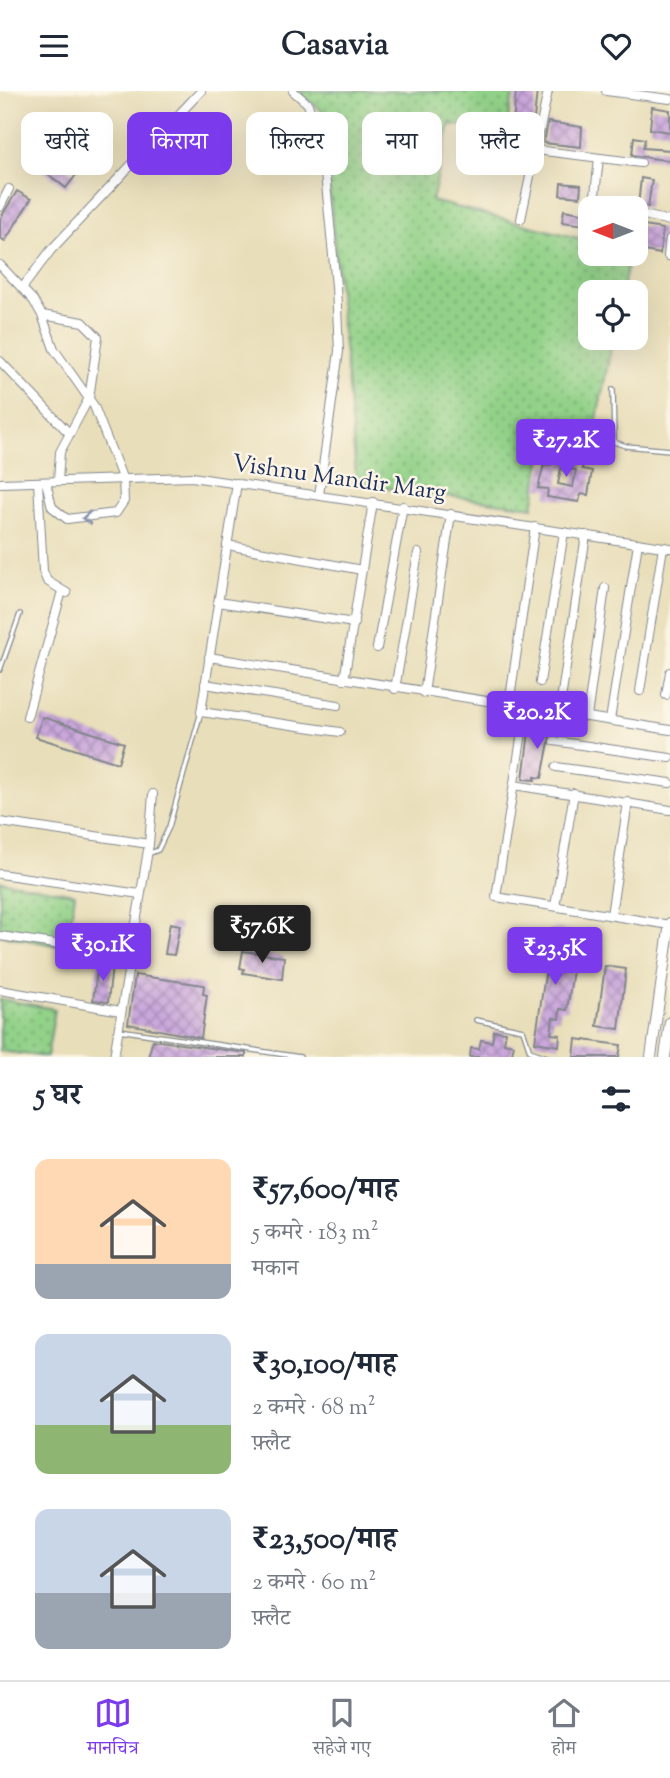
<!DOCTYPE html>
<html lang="hi">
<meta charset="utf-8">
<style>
:root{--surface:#fff;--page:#f6f6f7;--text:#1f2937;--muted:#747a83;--line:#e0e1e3;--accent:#7c3aed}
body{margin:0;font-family:"Sorts Mill Goudy","Noto Serif Devanagari",serif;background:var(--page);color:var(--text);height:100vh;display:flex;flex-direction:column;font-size:26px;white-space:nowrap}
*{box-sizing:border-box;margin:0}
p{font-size:23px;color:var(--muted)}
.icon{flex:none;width:38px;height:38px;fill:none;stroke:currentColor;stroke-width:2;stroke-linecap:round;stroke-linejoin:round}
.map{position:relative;height:966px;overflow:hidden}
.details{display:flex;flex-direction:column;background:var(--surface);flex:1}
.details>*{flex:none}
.banner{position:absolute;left:21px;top:21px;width:628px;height:63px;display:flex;gap:14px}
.needle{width:46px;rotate:270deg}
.controls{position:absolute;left:578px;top:105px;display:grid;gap:14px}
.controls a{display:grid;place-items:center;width:70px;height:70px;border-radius:14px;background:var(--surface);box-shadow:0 7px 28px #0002;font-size:35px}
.price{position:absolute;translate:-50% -60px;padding:0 16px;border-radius:7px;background:var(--accent);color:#fff;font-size:23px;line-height:46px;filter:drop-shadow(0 2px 4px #0008)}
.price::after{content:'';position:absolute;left:50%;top:42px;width:21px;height:16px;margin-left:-10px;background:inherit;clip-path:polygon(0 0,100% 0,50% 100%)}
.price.current{background:#222;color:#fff}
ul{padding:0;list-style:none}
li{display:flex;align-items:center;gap:21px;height:175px;padding:0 35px}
li span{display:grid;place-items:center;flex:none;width:196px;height:140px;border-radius:14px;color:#555}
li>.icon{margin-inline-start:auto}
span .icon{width:84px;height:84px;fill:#fffc;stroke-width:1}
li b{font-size:30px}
h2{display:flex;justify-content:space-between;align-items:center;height:84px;padding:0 35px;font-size:30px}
.pill{padding:0 24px;border-radius:14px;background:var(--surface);box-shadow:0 7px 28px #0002;font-size:24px;line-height:63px}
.pill.current{background:var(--accent);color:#fff}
header{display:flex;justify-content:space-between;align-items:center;height:91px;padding:0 35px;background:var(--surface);font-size:32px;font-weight:700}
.menu{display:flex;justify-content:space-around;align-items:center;height:98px;border-top:2px solid var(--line);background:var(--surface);font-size:19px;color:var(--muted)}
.menu a{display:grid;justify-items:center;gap:4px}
.menu .current{color:var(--accent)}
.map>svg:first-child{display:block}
</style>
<header><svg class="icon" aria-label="menu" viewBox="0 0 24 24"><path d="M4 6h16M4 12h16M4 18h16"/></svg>Casavia<svg class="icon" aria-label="heart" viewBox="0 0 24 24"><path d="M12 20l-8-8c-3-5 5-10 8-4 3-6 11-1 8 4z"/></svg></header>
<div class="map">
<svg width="670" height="966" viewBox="0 0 670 966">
<defs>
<pattern id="green-dots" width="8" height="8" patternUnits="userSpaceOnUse" patternTransform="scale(1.75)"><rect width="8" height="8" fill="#92d188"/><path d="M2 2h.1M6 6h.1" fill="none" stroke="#76aa72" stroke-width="1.8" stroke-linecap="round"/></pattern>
<pattern id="building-cross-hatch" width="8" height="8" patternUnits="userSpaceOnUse" patternTransform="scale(1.75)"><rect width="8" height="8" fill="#cba8dc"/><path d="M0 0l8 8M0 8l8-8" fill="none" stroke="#a489b6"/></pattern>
</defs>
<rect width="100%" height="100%" fill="#fcf5e5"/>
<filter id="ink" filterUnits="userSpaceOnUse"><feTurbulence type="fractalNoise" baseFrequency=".0143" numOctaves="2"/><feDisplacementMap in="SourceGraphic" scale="14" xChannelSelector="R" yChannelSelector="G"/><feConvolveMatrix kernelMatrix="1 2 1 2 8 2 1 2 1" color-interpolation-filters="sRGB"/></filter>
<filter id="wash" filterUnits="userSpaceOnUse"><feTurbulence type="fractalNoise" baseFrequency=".00686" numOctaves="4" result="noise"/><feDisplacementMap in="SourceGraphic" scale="28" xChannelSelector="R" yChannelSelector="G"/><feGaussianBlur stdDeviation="1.57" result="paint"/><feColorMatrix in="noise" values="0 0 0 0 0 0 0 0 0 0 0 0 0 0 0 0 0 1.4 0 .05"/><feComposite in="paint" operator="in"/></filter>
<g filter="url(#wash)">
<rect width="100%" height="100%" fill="#e8deb9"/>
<g fill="url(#green-dots)" stroke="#568073" stroke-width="2">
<path d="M 298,0 L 514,0 L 505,41 L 450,33 L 432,110 L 590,150 L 590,163 L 630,163 L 622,201 L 590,201 L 590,247 L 613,247 L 590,362 L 544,353 L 533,416 L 357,393 L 322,20 Z"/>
<path d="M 0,790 L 75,803 L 66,856 L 0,844 Z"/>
<path d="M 0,908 L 55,918 L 47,966 L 0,960 Z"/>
</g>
<g id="blocks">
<g fill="url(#building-cross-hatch)" fill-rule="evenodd">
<path d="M 516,0 L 537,0 L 533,37 L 528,36 L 520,59 L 504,55 L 509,34 L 513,35 Z"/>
<path d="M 652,16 L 670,19 L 670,41 L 650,38 Z"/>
<path d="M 548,31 L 582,36 L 581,56 L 544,52 Z"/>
<path d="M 634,46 L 645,48 L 643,57 L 670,59 L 670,70 L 632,64 Z"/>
<path d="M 50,64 L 76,84 L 66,97 L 40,77 Z"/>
<path d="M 641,87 L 652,89 L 648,116 L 638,115 Z"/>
<path d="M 561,92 L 581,94 L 580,106 L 560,104 Z"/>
<path d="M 17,100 L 31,108 L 5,150 L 0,147 L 0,128 Z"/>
<path d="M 564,119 L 587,123 L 585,134 L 562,131 Z"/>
<path d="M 638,134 L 663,138 L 660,163 L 635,158 Z"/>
<path d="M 553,365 L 583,370 L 582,378 L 592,380 L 588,404 L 581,403 L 579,411 L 547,406 L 548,398 L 538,397 L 544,373 L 551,374 ZM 561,377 L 576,379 L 573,396 L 558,393 Z"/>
<path d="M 42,626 L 124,652 L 118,672 L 36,646 Z"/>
<path d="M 530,633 L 552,636 L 542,687 L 535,686 L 535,689 L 523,688 Z"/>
<path d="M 170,832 L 180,834 L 174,864 L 165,863 Z"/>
<path d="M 552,837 L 574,840 L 572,853 L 563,852 L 561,866 L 567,867 L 566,878 L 573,879 L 567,919 L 560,918 L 559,928 L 553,927 L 551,943 L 560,944 L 559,955 L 535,951 Z"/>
<path d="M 243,860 L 284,866 L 282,888 L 243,882 L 244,878 L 240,877 Z"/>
<path d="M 98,873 L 112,875 L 108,911 L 93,909 Z"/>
<path d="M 605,875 L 626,878 L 619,938 L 597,935 Z"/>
<path d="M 135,884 L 204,894 L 203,903 L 207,904 L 201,947 L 128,933 Z"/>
<path d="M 494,940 L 506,941 L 504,952 L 514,954 L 511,966 L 470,966 L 471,957 L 479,958 L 481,949 L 492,951 Z"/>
<path d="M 576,948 L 621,954 L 619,966 L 574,966 Z"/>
<path d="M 153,949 L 246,962 L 246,966 L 148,966 Z"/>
</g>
</g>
</g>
<g filter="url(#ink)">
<use href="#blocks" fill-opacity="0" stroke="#82868c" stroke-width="2"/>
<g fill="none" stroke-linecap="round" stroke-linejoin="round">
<g stroke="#82868c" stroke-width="6">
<g id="service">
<path d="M 613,298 L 614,351 L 626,355 L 670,359"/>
<path d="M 0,579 L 20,523"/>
<path d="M 148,763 L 158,759 L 169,736 L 201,621"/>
<path d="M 476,929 L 523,939 L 530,960 L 547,966"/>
<path d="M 119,939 L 300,966"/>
</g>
</g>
<g stroke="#82868c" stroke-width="10">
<g id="minor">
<path d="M 293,0 L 308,13 L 323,62 L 336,195 L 339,260 L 319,404"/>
<path d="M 606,0 L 670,8"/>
<path d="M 536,59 L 641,72"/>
<path d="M 599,67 L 594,113 L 614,117"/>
<path d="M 0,116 L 9,98"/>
<path d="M 635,122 L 670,130"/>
<path d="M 521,128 L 548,0"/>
<path d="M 668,165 L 670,148"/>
<path d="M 0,174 L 33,209 L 42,224 L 54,258 L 94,315 L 123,389 L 124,410 L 116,422 L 67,428 L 52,416 L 46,391"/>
<path d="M 23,196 L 51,159 L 201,0"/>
<path d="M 42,224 L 83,231 L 98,246 L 89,307 L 60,361 L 58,390"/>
<path d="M 0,270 L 68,341"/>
<path d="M 38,391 L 43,480 L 47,490 L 67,502"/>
<path d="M 0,392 L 192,386 L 670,457"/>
<path d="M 237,392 L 201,621 L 340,641"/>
<path d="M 227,454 L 362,479"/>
<path d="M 218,511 L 354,532"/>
<path d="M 377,557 L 403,415"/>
<path d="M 209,566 L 670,639"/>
<path d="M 344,589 L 373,411"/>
<path d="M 540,591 L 564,441"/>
<path d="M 205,593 L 338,614"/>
<path d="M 395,598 L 418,462"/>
<path d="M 640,600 L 663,456"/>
<path d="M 424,602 L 451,423"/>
<path d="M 666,604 L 670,581"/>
<path d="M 509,614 L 535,436"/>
<path d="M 526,616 L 496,806 L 670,834"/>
<path d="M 559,622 L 586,444"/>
<path d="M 27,626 L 62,500"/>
<path d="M 587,626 L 605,497"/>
<path d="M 610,629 L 638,452"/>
<path d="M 554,650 L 670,667"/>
<path d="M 556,676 L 670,692"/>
<path d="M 514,694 L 670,719"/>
<path d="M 0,731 L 149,753"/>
<path d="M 0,783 L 140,803"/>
<path d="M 555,815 L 574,702"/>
<path d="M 611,824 L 628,711"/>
<path d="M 0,845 L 129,864"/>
<path d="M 0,899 L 121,920"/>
<path d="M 114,966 L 149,753 L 153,703"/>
</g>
</g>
<g stroke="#82868c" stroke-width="12">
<g id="tertiary">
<path d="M 651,966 L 670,832"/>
<path d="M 665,966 L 670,931"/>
</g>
</g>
<use href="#service" stroke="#fff" stroke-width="3.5"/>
<use href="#minor" stroke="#fff" stroke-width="8"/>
<use href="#tertiary" stroke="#fff" stroke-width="10"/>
</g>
<defs><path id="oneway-chevron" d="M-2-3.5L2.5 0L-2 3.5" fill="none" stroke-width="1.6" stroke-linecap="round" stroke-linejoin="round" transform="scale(1.75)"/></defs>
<use stroke="#8d97ae" href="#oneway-chevron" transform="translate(87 427) rotate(176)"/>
</g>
<g text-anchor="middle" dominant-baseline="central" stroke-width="5" stroke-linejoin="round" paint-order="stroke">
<g font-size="24" fill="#1b2f5e" stroke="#fcf5e5">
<text transform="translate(339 388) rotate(8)">Vishnu Mandir Marg</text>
</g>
</g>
</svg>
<div class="controls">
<a><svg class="needle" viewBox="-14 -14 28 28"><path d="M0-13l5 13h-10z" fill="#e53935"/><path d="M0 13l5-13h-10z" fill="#747a83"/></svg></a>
<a><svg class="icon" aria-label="locate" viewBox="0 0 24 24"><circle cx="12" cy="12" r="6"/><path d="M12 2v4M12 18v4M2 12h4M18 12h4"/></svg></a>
</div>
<b class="price" style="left:566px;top:388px">₹27.2K</b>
<b class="price" style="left:537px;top:660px">₹20.2K</b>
<b class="price current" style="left:262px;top:874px">₹57.6K</b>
<b class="price" style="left:103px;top:892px">₹30.1K</b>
<b class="price" style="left:555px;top:896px">₹23.5K</b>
<div class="banner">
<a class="pill">खरीदें</a>
<a class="pill current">किराया</a>
<a class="pill">फ़िल्टर</a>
<a class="pill">नया</a>
<a class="pill">फ़्लैट</a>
</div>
</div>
<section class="details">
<h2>5 घर<svg class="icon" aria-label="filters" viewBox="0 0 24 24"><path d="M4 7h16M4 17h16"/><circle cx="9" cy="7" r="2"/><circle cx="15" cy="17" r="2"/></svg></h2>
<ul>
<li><span style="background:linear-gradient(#ffd9b3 75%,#9aa5b1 0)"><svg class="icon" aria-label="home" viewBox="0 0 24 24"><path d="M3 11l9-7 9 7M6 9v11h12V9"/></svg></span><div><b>₹57,600/माह</b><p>5 कमरे · 183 m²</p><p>मकान</p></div></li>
<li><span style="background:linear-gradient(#c9d6e8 65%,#8fb573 0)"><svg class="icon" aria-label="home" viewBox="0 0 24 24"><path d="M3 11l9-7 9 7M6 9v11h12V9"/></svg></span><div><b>₹30,100/माह</b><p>2 कमरे · 68 m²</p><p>फ़्लैट</p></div></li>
<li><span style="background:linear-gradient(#c9d6e8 60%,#9aa5b1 0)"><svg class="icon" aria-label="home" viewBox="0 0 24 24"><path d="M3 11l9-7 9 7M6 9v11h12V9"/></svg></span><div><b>₹23,500/माह</b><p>2 कमरे · 60 m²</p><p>फ़्लैट</p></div></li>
</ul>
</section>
<nav class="menu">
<a class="current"><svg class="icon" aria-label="map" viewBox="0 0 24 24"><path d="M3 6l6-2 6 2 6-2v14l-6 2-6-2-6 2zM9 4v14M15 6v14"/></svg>मानचित्र</a>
<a><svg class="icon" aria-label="saved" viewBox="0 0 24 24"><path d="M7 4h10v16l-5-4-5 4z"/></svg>सहेजे गए</a>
<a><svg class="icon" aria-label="home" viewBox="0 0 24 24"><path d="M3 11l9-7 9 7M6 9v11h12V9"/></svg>होम</a>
</nav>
